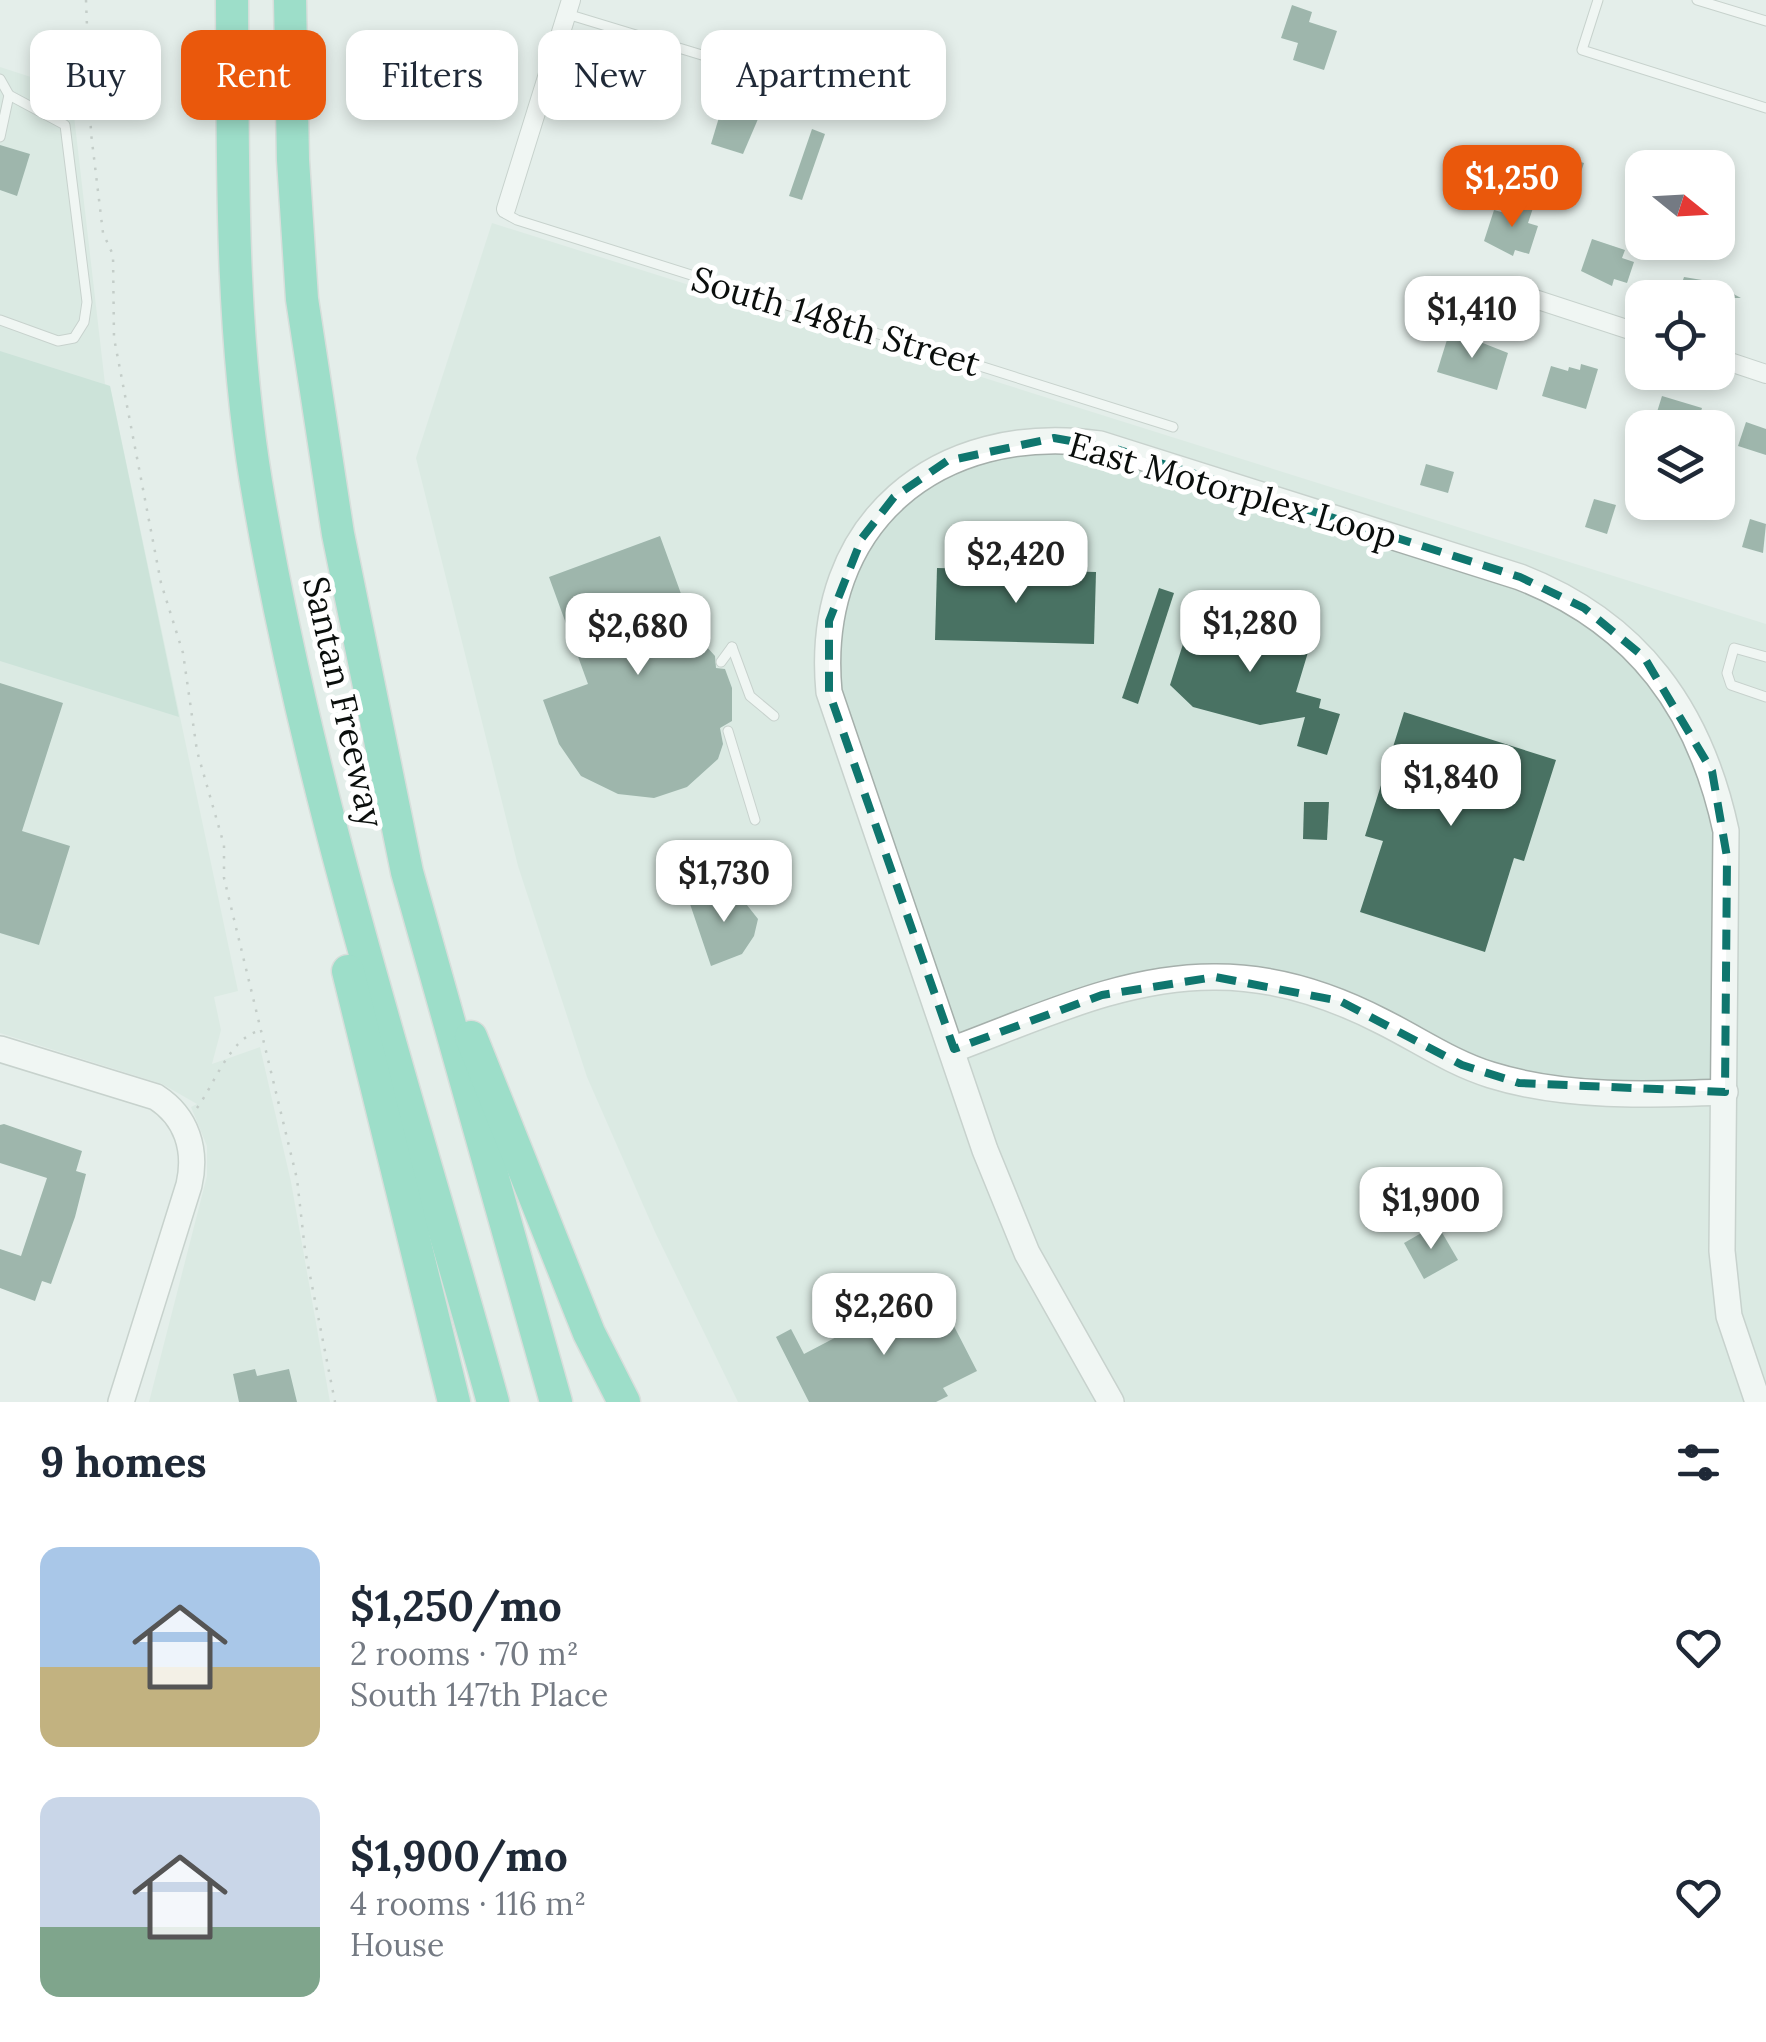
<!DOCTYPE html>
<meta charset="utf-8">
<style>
:root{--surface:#fff;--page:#f6f6f7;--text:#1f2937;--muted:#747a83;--accent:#ea580c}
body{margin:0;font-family:Lora,serif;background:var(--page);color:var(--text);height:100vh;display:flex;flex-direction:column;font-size:38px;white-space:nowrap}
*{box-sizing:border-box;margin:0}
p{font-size:32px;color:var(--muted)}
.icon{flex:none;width:55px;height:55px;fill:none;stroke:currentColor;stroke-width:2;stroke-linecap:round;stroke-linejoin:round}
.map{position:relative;height:1402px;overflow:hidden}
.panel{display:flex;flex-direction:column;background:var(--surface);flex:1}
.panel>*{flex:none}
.banner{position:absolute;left:30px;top:30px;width:1000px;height:90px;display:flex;gap:20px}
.needle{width:65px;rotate:108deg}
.fabs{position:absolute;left:1625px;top:150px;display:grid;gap:20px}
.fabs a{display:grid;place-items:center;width:110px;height:110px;border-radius:20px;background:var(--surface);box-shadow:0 5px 15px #0003;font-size:50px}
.price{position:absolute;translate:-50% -85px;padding:0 22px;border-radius:20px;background:#fff;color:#222;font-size:32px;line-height:65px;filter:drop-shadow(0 2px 5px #0008)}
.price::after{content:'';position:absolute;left:50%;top:60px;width:30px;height:22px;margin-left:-15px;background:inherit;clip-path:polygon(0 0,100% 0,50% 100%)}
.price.current{background:var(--accent);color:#fff}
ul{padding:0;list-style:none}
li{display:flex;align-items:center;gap:30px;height:250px;padding:0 40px}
li span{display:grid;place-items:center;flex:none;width:280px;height:200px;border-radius:20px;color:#555}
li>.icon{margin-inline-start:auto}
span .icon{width:120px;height:120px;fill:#fffc;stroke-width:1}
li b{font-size:42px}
h2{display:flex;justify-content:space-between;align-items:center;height:120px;padding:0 40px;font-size:42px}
.chip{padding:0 35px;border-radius:20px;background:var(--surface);box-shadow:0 5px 15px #0003;font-size:35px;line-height:90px}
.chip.current{background:var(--accent);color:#fff}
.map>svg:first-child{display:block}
</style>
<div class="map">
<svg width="1766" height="1402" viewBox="0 0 1766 1402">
<rect width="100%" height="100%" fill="#e4eeea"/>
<g fill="#d1e4dc">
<path d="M 0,67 L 71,90 L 105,384 L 110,386 L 238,991 L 214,997 L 221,1030 L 212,1064 L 260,1047 L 291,1182 L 330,1402 L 149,1402 L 207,1176 L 207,1146 L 191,1107 L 197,1104 L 162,1084 L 0,1033 Z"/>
<path d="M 492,223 L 1766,624 L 1766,1402 L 738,1402 L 655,1232 L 587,1077 L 518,866 L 416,458 Z"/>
</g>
<path fill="#afd5c6" d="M 0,351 L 110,386 L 179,717 L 0,661 Z"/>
<g fill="#497263">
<path d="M 1292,5 L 1312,12 L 1309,22 L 1337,31 L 1324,70 L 1293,60 L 1298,43 L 1281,38 Z"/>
<path d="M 796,74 L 831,86 L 825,104 L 790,92 Z"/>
<path d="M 726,94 L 764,105 L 743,154 L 711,144 Z"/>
<path d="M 812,129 L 825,134 L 802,200 L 789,196 Z"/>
<path d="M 0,145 L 30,154 L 17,196 L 0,190 Z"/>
<path d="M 1567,158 L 1584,163 L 1576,187 L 1559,182 Z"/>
<path d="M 1514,201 L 1533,208 L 1528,223 L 1538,226 L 1529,254 L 1515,250 L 1513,256 L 1484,241 L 1494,210 L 1509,214 Z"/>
<path d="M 1592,239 L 1625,250 L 1622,258 L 1634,262 L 1627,283 L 1614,279 L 1612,286 L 1581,271 Z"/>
<path d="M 1684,277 L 1726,284 L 1724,289 L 1741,298 L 1734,298 L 1728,315 L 1718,311 L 1718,298 L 1677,298 Z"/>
<path d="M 1450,330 L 1508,353 L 1497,390 L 1437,372 Z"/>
<path d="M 1581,364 L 1598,369 L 1586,409 L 1542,396 L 1551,366 L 1568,371 L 1569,367 L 1580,370 Z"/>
<path d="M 1662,396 L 1702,408 L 1696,428 L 1652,428 Z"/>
<path d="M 1746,422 L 1766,429 L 1766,455 L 1738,446 Z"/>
<path d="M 1426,464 L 1454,472 L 1448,493 L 1420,485 Z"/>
<path d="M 1594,499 L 1616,505 L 1607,534 L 1585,527 Z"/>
<path d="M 1750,519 L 1766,524 L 1763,553 L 1742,547 Z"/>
<path d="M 660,536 L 696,635 L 715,656 L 716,668 L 725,669 L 732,688 L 732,721 L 720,728 L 723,744 L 718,759 L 687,787 L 654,798 L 618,794 L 581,776 L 559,744 L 543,700 L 588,684 L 549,577 Z"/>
<path d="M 937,568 L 1096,572 L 1094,644 L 935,640 Z"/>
<path d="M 1159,588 L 1174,593 L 1138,704 L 1122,698 Z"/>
<path d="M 1196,603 L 1312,639 L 1296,692 L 1321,699 L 1319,708 L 1340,714 L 1327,755 L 1297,746 L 1305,717 L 1260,725 L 1193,707 L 1170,685 Z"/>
<path d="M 0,683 L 63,703 L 22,831 L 70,846 L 39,945 L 0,933 Z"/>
<path d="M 1404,712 L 1556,760 L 1524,861 L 1514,858 L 1485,952 L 1360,912 L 1383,841 L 1365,836 Z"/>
<path d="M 1304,802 L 1329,802 L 1327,840 L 1303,839 Z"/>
<path d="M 719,887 L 723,894 L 743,900 L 758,919 L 754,936 L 742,954 L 711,966 L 690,904 Z"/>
<path d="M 4,1124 L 82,1151 L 76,1171 L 86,1174 L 75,1217 L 51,1284 L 42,1281 L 35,1301 L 0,1288 L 0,1249 L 21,1256 L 47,1178 L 0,1163 L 0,1125 Z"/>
<path d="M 1437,1224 L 1458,1260 L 1424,1279 L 1404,1243 Z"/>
<path d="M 884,1294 L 891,1308 L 901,1303 L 907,1314 L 939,1297 L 977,1371 L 943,1388 L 948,1396 L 936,1402 L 809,1402 L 776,1337 L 791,1329 L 804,1354 L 867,1321 L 860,1307 Z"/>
<path d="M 255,1369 L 257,1376 L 289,1369 L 297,1402 L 239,1402 L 233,1374 Z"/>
</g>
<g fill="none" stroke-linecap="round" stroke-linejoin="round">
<g stroke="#a5afab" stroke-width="11">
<g id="lane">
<path d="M 1598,0 L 1582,50 L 1766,108"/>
<path d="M 1697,0 L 1766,21"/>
<path d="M 567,14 L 715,59 L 762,85"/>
<path d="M 0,79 L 9,95 L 0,137"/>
<path d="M 506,209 L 506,214 L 517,220 L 1173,427"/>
<path d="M 0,320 L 58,341 L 74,338 L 84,322 L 87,302 L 65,125 L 9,95"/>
<path d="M 732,647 L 750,696 L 774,716"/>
<path d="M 1766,657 L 1734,648 L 1727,673 L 1731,685 L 1766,697"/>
<path d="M 721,662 L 732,647"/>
<path d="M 728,731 L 755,820"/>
</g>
</g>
<g stroke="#a5afab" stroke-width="20">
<g id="street">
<path d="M 506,209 L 571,0"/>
<path d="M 1535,299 L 1642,334"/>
<path d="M 1718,358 L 1766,374"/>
</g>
</g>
<g stroke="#a5afab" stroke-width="28">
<g id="secondary">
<path d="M 0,1049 L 156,1097 C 187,1117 197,1150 189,1185 L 121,1402"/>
<path d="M 954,1049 C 1038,1018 1124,976 1216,977 C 1275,977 1331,995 1383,1022 C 1419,1040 1452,1063 1491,1075 C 1565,1098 1648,1095 1725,1092"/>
<path d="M 1111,1402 L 1027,1253 L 985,1150 L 829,692 C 813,523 938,421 1100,444 L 1520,577 C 1638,623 1700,710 1726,831 L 1722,1251 L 1729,1316 L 1758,1402"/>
</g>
</g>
<g stroke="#c9caca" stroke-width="35">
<g id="highway">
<path d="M 232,0 C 233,161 230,323 256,482 C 308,795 409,1097 493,1402"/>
<path d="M 290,0 L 293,160 L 302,299 L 338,534 L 407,872 L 556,1402"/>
<path d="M 348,971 L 454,1402"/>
<path d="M 471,1037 L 589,1333 L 624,1402"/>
</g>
</g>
<g stroke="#9da5a2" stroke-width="2.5" stroke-dasharray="2.5 8" stroke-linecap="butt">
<path d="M 86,0 L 91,133 L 103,233 L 113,255 L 114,338 L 161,583 L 183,653 L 197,751 L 224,845 L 224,878 L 297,1179 L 305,1250 L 335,1402"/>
<path d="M 197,1108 C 214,1085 230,1038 259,1031"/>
</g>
<use href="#lane" stroke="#fff" stroke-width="9"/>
<use href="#street" stroke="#fff" stroke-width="18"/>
<use href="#secondary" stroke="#fff" stroke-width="25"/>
<use href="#highway" stroke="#47c9a2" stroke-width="32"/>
</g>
<path d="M0 0H1766V1402H0ZM 1054,438 L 1116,449 L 1520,577 L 1584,608 L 1644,657 L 1712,771 L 1727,857 L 1725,1092 L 1519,1083 L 1462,1065 L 1340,1001 L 1215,977 L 1102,995 L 954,1049 L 829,692 L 829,621 L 862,538 L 894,497 L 947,461 Z" fill="#e4eeea" fill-opacity=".55" fill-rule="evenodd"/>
<path fill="none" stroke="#0f766e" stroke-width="8" stroke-dasharray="20 12" stroke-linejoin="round" d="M 1054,438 L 1116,449 L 1520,577 L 1584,608 L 1644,657 L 1712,771 L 1727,857 L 1725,1092 L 1519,1083 L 1462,1065 L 1340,1001 L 1215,977 L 1102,995 L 954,1049 L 829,692 L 829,621 L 862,538 L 894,497 L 947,461 Z"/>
<g text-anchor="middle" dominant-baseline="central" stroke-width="10" stroke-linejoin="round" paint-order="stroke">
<g font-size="35" fill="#0a0e0c" stroke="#fff">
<text transform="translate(836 321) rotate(17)">South 148th Street</text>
<text transform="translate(1233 490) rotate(16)">East Motorplex Loop</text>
<text transform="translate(344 702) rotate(77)">Santan Freeway</text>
</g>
</g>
</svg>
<div class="fabs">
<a><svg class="needle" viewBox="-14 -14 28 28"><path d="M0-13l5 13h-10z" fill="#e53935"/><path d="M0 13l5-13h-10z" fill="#747a83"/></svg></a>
<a><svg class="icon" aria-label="locate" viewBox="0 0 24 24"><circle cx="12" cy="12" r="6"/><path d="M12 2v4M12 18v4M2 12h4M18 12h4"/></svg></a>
<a><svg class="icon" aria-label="layers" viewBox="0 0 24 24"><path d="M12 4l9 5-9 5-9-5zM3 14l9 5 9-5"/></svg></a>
</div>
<b class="price current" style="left:1512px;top:230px">$1,250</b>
<b class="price" style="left:1472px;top:361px">$1,410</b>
<b class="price" style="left:1016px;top:606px">$2,420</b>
<b class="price" style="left:1250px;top:675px">$1,280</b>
<b class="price" style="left:638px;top:678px">$2,680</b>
<b class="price" style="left:1451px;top:829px">$1,840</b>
<b class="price" style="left:724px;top:925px">$1,730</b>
<b class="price" style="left:1431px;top:1252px">$1,900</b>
<b class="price" style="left:884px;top:1358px">$2,260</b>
<div class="banner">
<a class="chip">Buy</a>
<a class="chip current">Rent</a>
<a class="chip">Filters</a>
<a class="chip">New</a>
<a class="chip">Apartment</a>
</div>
</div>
<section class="panel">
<h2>9 homes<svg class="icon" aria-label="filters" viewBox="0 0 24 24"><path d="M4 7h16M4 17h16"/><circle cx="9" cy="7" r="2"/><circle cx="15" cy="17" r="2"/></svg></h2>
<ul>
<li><span style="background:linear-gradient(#a9c7e8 60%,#c2b280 0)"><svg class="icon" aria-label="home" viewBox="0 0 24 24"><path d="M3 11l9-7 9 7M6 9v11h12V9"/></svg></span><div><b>$1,250/mo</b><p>2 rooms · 70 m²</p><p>South 147th Place</p></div><svg class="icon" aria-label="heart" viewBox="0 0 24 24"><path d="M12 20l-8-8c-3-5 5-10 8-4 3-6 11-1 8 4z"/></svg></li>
<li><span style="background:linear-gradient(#c9d6e8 65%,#7fa58c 0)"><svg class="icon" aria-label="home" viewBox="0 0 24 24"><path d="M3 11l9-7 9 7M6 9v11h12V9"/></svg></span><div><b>$1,900/mo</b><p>4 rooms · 116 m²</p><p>House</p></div><svg class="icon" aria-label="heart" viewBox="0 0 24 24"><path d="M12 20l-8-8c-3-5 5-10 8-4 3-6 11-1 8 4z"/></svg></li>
</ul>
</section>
